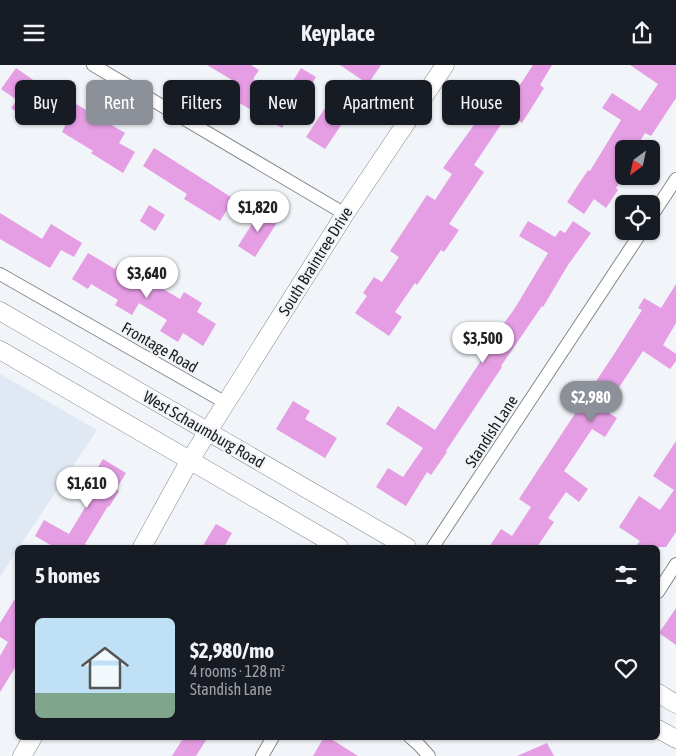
<!DOCTYPE html>
<meta charset="utf-8">
<style>
:root{--surface:#171b24;--page:#20242c;--text:#f1f3f6;--muted:#9ea1a6;--line:#363941;--accent:#8c9099}
body{margin:0;font-family:"Asap Condensed",sans-serif;background:var(--page);color:var(--text);height:100vh;display:flex;flex-direction:column;font-size:19px;white-space:nowrap}
*{box-sizing:border-box;margin:0}
p{font-size:16px;color:var(--muted)}
.icon{flex:none;width:28px;height:28px;fill:none;stroke:currentColor;stroke-width:2;stroke-linecap:round;stroke-linejoin:round}
.map{position:relative;flex:1;overflow:hidden}
.drawer{position:absolute;left:15px;top:480px;width:645px;height:195px;display:flex;flex-direction:column;background:var(--surface);border-radius:8px;box-shadow:0 1px 4px #0004}
.drawer>*{flex:none}
.banner{position:absolute;left:15px;top:15px;width:646px;height:45px;display:flex;gap:10px}
.needle{width:32px;rotate:213deg}
.buttons{position:absolute;left:615px;top:75px;display:grid;gap:10px}
.buttons a{display:grid;place-items:center;width:45px;height:45px;border-radius:8px;background:var(--surface);box-shadow:0 1px 4px #0004;font-size:25px}
.price{position:absolute;translate:-50% -42px;padding:0 11px;border-radius:18px;background:#fff;color:#222;font-size:16px;line-height:32px;filter:drop-shadow(0 1px 2px #0008)}
.price::after{content:'';position:absolute;left:50%;top:30px;width:15px;height:11px;margin-left:-8px;background:inherit;clip-path:polygon(0 0,100% 0,50% 100%)}
.price.active{background:var(--accent);color:#fff}
ul{padding:0;list-style:none}
li{display:flex;align-items:center;gap:15px;height:125px;padding:0 20px}
li+li{border-top:1px solid var(--line)}
li span{display:grid;place-items:center;flex:none;width:140px;height:100px;border-radius:8px;color:#555}
li>.icon{margin-inline-start:auto}
span .icon{width:60px;height:60px;fill:#fffc;stroke-width:1}
li b{font-size:21px}
h2{display:flex;justify-content:space-between;align-items:center;height:60px;padding:0 20px;font-size:21px}
.chip{padding:0 18px;border-radius:8px;background:var(--surface);box-shadow:0 1px 4px #0004;font-size:18px;line-height:45px}
.chip.active{background:var(--accent);color:#fff}
header{display:flex;justify-content:space-between;align-items:center;height:65px;padding:0 20px;background:var(--surface);font-size:22px;font-weight:700}
.map>svg:first-child{display:block}
</style>
<header><svg class="icon" aria-label="menu" viewBox="0 0 24 24"><path d="M4 6h16M4 12h16M4 18h16"/></svg>Keyplace<svg class="icon" aria-label="share" viewBox="0 0 24 24"><path d="M12 15V3M7 8l5-5 5 5M5 13v7h14v-7"/></svg></header>
<div class="map">
<svg width="676" height="691" viewBox="0 0 676 691">
<rect width="100%" height="100%" fill="#f1f4f8"/>
<path fill="#e0e8f3" d="M 0,309 L 97,365 L 19,482 L 18,482 L 17,485 L 0,512 Z"/>
<g fill="#e59de4">
<path d="M 207,0 L 251,0 L 259,5 L 253,14 L 283,32 L 301,3 L 316,12 L 307,27 L 305,26 L 282,63 L 224,29 L 232,15 Z"/>
<path d="M 340,0 L 381,0 L 368,19 Z"/>
<path d="M 533,0 L 552,0 L 540,20 L 544,23 L 522,58 L 508,49 L 474,100 L 484,107 L 449,159 L 459,165 L 444,187 L 441,185 L 417,220 L 415,218 L 395,247 L 402,252 L 389,271 L 355,248 L 367,231 L 363,228 L 374,212 L 382,217 L 399,192 L 390,186 L 427,130 L 435,135 L 452,109 L 443,103 L 484,46 L 502,17 L 516,26 Z"/>
<path d="M 630,0 L 676,0 L 676,33 L 651,71 L 645,68 L 635,84 L 624,84 L 624,111 L 616,123 L 618,125 L 606,143 L 594,134 L 584,149 L 567,137 L 588,105 L 590,106 L 621,55 L 602,43 L 612,28 L 640,46 L 658,19 Z"/>
<path d="M 16,3 L 59,33 L 61,30 L 125,68 L 119,78 L 135,87 L 123,108 L 91,88 L 93,86 L 62,67 L 66,59 L 34,40 L 25,53 L 11,43 L 17,35 L 1,24 Z"/>
<path d="M 333,31 L 352,44 L 325,84 L 306,72 Z"/>
<path d="M 154,83 L 234,134 L 220,156 L 184,134 L 187,129 L 143,101 Z"/>
<path d="M 149,140 L 165,150 L 155,166 L 140,156 Z"/>
<path d="M 261,145 L 278,156 L 255,192 L 238,181 Z"/>
<path d="M 0,148 L 42,174 L 51,159 L 82,178 L 74,192 L 61,185 L 50,203 L 0,174 Z"/>
<path d="M 528,156 L 555,172 L 560,165 L 565,168 L 573,156 L 591,168 L 568,200 L 543,242 L 542,241 L 501,301 L 502,302 L 446,386 L 447,387 L 431,410 L 427,407 L 406,441 L 376,422 L 388,403 L 403,412 L 423,383 L 386,359 L 398,341 L 435,365 L 496,273 L 494,272 L 515,243 L 548,188 L 519,171 Z"/>
<path d="M 88,188 L 115,204 L 119,198 L 180,234 L 184,227 L 202,238 L 197,247 L 216,259 L 203,281 L 183,268 L 178,277 L 160,266 L 167,255 L 139,238 L 132,250 L 115,240 L 118,235 L 91,219 L 88,224 L 72,214 Z"/>
<path d="M 676,219 L 676,258 L 663,280 L 676,289 L 676,296 L 670,304 L 643,286 L 604,345 L 617,353 L 605,372 L 592,364 L 564,406 L 588,424 L 579,437 L 566,427 L 548,453 L 554,457 L 537,482 L 489,482 L 501,464 L 512,471 L 531,442 L 519,434 L 618,283 L 642,245 L 638,243 L 644,233 L 661,243 Z"/>
<path d="M 293,336 L 310,346 L 305,354 L 337,373 L 325,393 L 276,364 Z"/>
<path d="M 676,376 L 676,467 L 666,482 L 635,482 L 640,476 L 619,462 L 639,431 L 660,445 L 674,425 L 653,411 Z"/>
<path d="M 103,394 L 126,408 L 116,424 L 119,426 L 109,442 L 108,441 L 85,479 L 91,482 L 54,482 L 35,471 L 44,455 L 69,469 L 92,431 L 83,426 Z"/>
<path d="M 216,459 L 232,468 L 224,482 L 202,482 Z"/>
<path d="M 18,529 L 18,598 L 0,627 L 0,591 L 8,577 L 0,572 L 0,558 Z"/>
<path d="M 676,543 L 676,580 L 659,568 Z"/>
<path d="M 184,672 L 208,672 L 196,691 L 172,691 Z"/>
<path d="M 324,672 L 328,672 L 358,691 L 313,691 Z"/>
<path d="M 547,678 L 554,691 L 517,691 Z"/>
</g>
<g fill="none" stroke-linecap="round" stroke-linejoin="round">
<g stroke="#85888b" stroke-width="14">
<g id="street">
<path d="M 93,0 L 345,149"/>
<path d="M 651,152 L 676,114"/>
<path d="M 0,209 L 226,338"/>
<path d="M 433,482 L 642,166"/>
<path d="M 658,527 L 676,499"/>
<path d="M 410,672 L 419,680 L 429,691"/>
<path d="M 262,691 L 273,672"/>
</g>
</g>
<g stroke="#85888b" stroke-width="19">
<g id="secondary">
<path d="M 0,246 L 407,482"/>
<path d="M 0,285 L 339,482"/>
<path d="M 142,482 L 190,395 L 345,149 L 445,0"/>
<path d="M 658,628 L 676,639"/>
<path d="M 658,664 L 676,674"/>
<path d="M 22,691 L 33,672"/>
</g>
</g>
<use href="#street" stroke="#fff" stroke-width="12"/>
<use href="#secondary" stroke="#fff" stroke-width="18"/>
</g>
<g text-anchor="middle" dominant-baseline="central" stroke-width="4.5" stroke-linejoin="round" paint-order="stroke">
<g font-size="16" fill="#1c1d1e" stroke="#f1f4f8">
<text transform="translate(315 196) rotate(-58)">South Braintree Drive</text>
<text transform="translate(160 282) rotate(30)">Frontage Road</text>
<text transform="translate(204 364) rotate(30)">West Schaumburg Road</text>
<text transform="translate(491 366) rotate(-57)">Standish Lane</text>
</g>
</g>
</svg>
<div class="buttons">
<a><svg class="needle" viewBox="-14 -14 28 28"><path d="M0-13l5 13h-10z" fill="#e53935"/><path d="M0 13l5-13h-10z" fill="#9ea1a6"/></svg></a>
<a><svg class="icon" aria-label="locate" viewBox="0 0 24 24"><circle cx="12" cy="12" r="6"/><path d="M12 2v4M12 18v4M2 12h4M18 12h4"/></svg></a>
</div>
<b class="price" style="left:258px;top:168px">$1,820</b>
<b class="price" style="left:147px;top:234px">$3,640</b>
<b class="price" style="left:483px;top:299px">$3,500</b>
<b class="price active" style="left:591px;top:358px">$2,980</b>
<b class="price" style="left:87px;top:444px">$1,610</b>
<div class="banner">
<a class="chip">Buy</a>
<a class="chip active">Rent</a>
<a class="chip">Filters</a>
<a class="chip">New</a>
<a class="chip">Apartment</a>
<a class="chip">House</a>
</div>
<section class="drawer">
<h2>5 homes<svg class="icon" aria-label="filters" viewBox="0 0 24 24"><path d="M4 7h16M4 17h16"/><circle cx="9" cy="7" r="2"/><circle cx="15" cy="17" r="2"/></svg></h2>
<ul>
<li><span style="background:linear-gradient(#bfe0f5 75%,#7fa58c 0)"><svg class="icon" aria-label="home" viewBox="0 0 24 24"><path d="M3 11l9-7 9 7M6 9v11h12V9"/></svg></span><div><b>$2,980/mo</b><p>4 rooms · 128 m²</p><p>Standish Lane</p></div><svg class="icon" aria-label="heart" viewBox="0 0 24 24"><path d="M12 20l-8-8c-3-5 5-10 8-4 3-6 11-1 8 4z"/></svg></li>
</ul>
</section>
</div>
